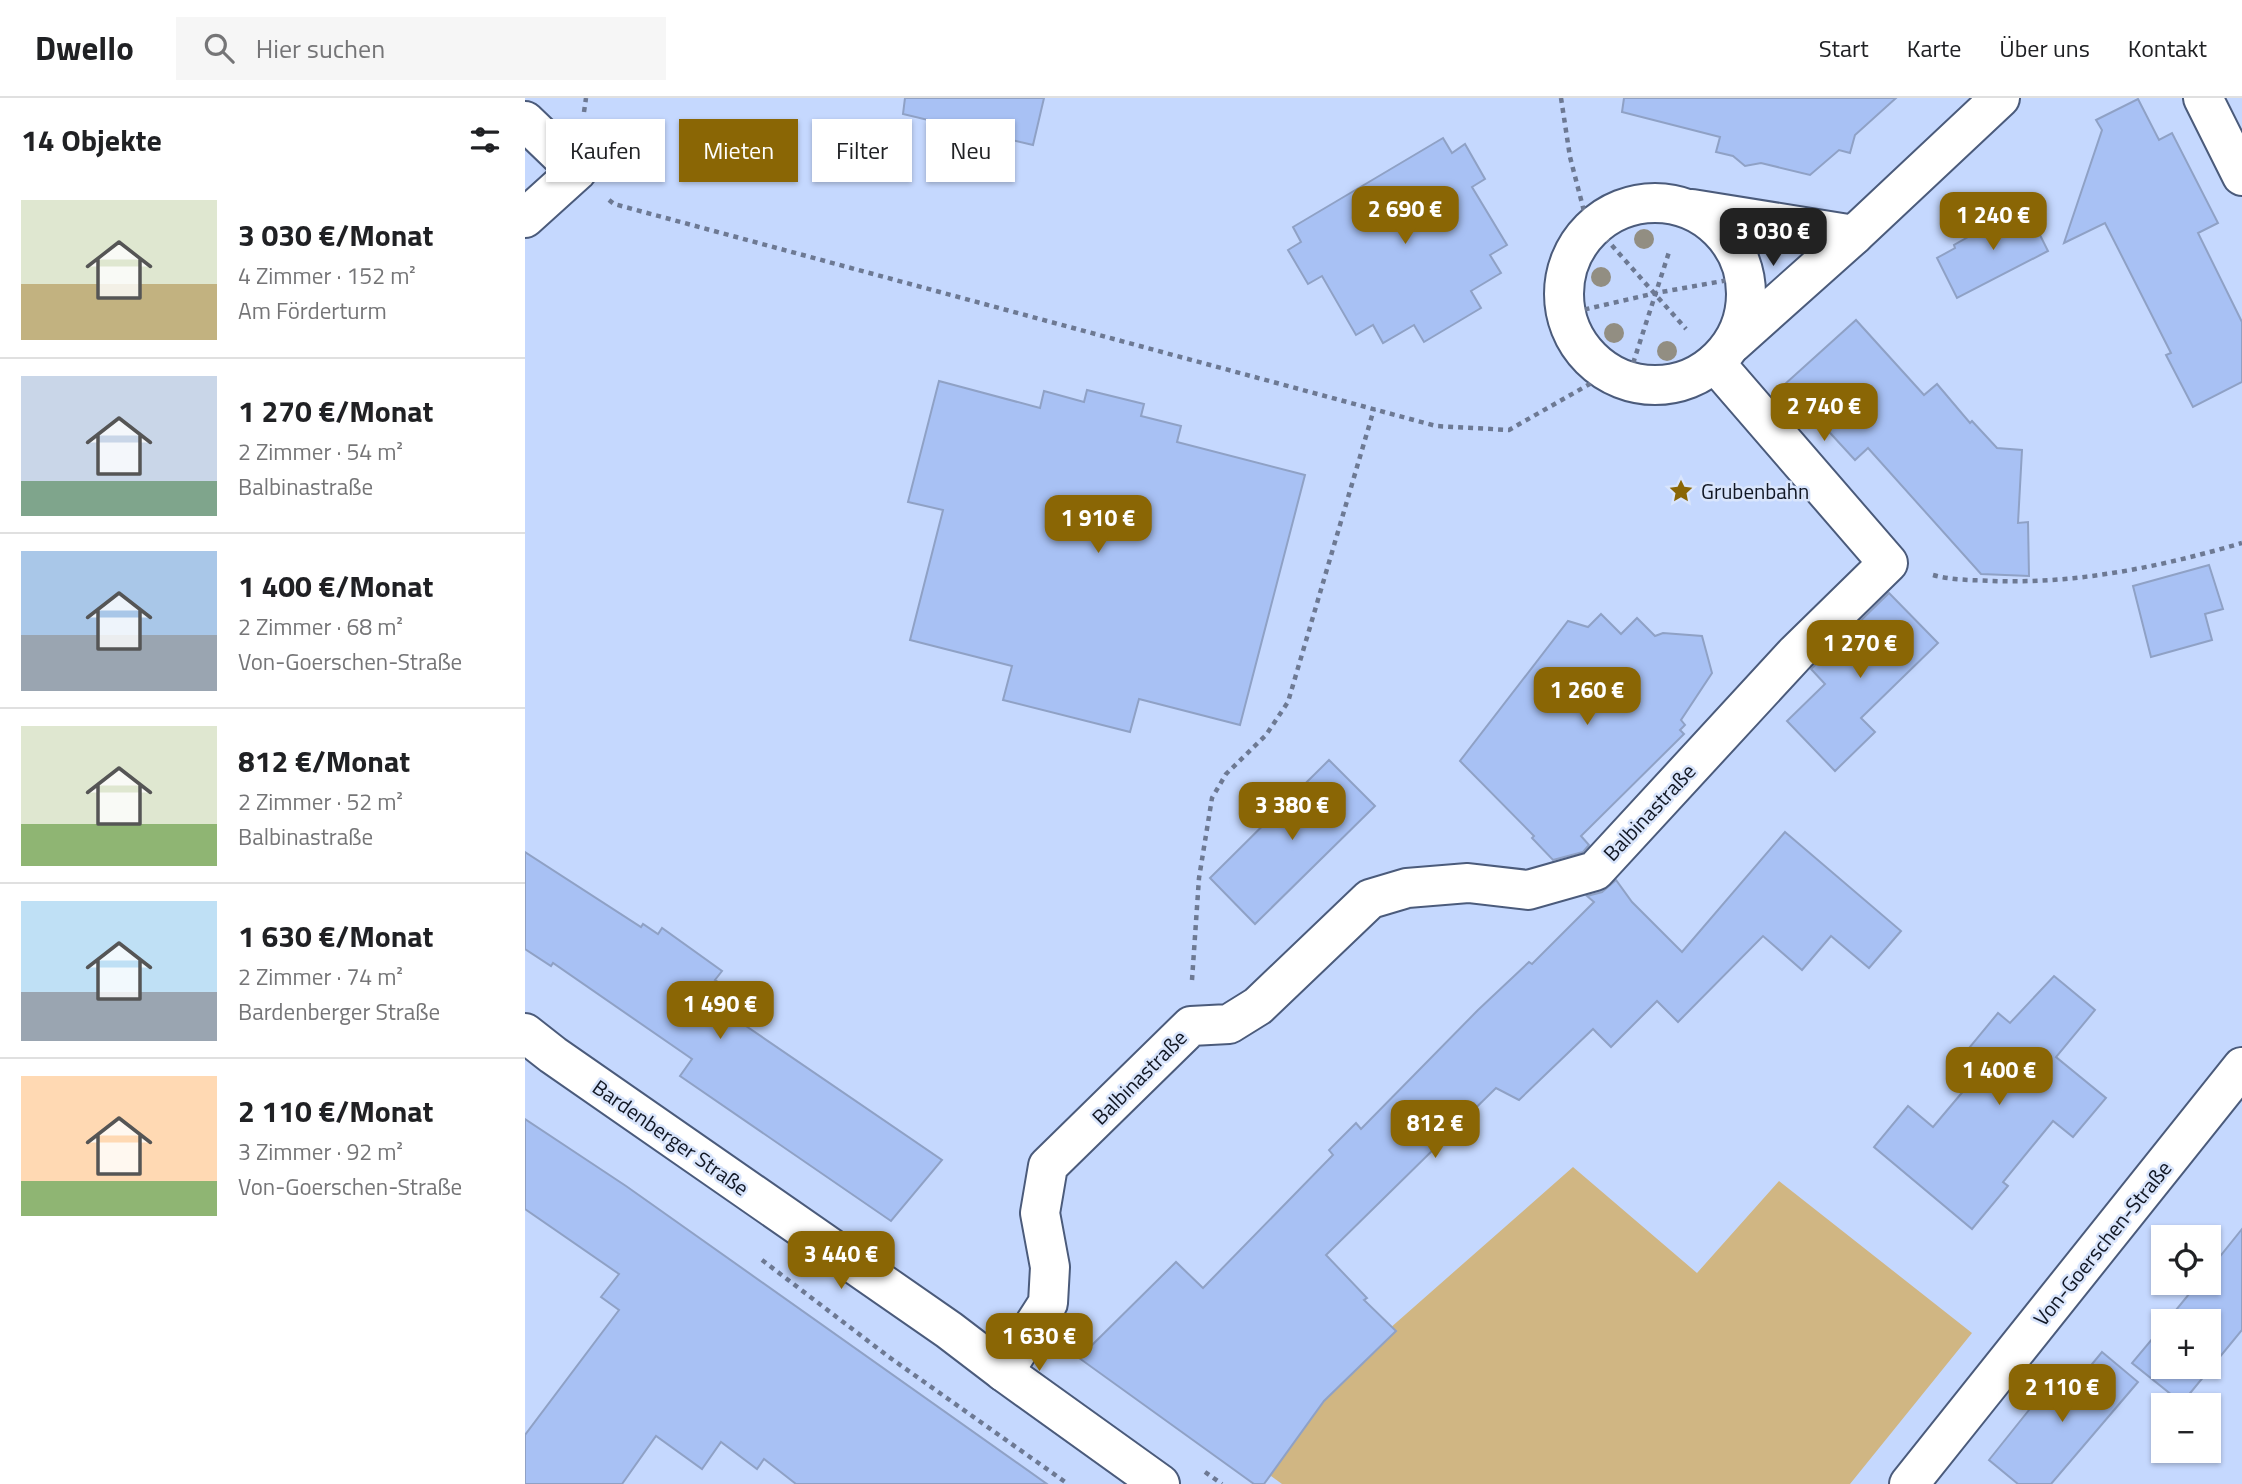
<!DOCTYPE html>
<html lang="de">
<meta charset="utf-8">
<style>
:root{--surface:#fff;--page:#f6f6f6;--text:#202124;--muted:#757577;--line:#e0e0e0;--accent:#8a6605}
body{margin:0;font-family:"Titillium Web",sans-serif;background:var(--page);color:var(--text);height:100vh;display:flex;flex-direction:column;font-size:26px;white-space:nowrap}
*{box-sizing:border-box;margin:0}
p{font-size:23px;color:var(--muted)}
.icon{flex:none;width:38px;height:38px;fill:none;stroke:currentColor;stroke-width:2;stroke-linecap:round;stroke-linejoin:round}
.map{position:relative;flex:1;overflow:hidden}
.side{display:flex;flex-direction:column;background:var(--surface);width:525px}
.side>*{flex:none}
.banner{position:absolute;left:21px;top:21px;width:665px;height:63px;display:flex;gap:14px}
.fabs{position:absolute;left:1626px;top:1127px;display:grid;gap:14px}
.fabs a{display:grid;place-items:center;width:70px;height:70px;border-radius:0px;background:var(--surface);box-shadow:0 2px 5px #0004;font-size:35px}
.price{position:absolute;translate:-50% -60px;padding:0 16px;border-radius:14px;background:var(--accent);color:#fff;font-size:23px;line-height:46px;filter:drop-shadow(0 2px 4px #0008)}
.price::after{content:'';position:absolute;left:50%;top:42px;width:21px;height:16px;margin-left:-10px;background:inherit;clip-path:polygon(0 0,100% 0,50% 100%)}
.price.selected{background:#222;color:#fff}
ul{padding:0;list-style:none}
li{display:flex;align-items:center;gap:21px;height:175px;padding:0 21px}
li+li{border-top:2px solid var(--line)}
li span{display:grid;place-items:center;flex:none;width:196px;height:140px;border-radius:0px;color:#555}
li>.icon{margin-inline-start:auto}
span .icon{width:84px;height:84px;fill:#fffc;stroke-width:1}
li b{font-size:30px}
h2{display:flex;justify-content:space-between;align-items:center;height:84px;padding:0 21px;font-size:30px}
.chip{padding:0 24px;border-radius:0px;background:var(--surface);box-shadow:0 2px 5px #0004;font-size:24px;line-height:63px}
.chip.selected{background:var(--accent);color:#fff}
header{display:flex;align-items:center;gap:42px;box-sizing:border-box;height:98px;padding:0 35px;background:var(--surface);border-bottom:2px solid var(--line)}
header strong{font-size:33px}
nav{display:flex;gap:38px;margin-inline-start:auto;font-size:24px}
.search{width:490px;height:63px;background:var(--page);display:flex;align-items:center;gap:18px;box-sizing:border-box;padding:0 24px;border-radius:0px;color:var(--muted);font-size:26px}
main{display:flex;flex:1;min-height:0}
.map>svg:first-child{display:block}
</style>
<header>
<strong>Dwello</strong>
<div class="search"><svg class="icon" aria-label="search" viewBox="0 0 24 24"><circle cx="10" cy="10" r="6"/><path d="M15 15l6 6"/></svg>Hier suchen</div>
<nav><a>Start</a><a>Karte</a><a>Über uns</a><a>Kontakt</a></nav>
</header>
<main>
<section class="side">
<h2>14 Objekte<svg class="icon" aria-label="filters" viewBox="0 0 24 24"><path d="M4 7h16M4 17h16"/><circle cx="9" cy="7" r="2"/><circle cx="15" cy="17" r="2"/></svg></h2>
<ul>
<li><span style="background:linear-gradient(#dfe7d0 60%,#c2b280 0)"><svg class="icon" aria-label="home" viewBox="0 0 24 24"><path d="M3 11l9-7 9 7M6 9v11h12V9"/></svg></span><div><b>3 030 €/Monat</b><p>4 Zimmer · 152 m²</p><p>Am Förderturm</p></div></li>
<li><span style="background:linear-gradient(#c9d6e8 75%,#7fa58c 0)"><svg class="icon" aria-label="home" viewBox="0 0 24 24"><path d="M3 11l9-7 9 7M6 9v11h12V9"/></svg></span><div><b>1 270 €/Monat</b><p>2 Zimmer · 54 m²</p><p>Balbinastraße</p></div></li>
<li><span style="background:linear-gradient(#a9c7e8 60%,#9aa5b1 0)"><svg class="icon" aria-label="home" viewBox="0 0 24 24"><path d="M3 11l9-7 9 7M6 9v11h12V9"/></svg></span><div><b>1 400 €/Monat</b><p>2 Zimmer · 68 m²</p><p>Von-Goerschen-Straße</p></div></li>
<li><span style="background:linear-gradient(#dfe7d0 70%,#8fb573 0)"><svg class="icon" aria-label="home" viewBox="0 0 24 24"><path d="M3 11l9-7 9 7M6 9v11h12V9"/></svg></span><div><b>812 €/Monat</b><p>2 Zimmer · 52 m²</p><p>Balbinastraße</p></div></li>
<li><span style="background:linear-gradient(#bfe0f5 65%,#9aa5b1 0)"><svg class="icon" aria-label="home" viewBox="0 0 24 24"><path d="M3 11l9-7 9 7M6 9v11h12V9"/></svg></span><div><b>1 630 €/Monat</b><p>2 Zimmer · 74 m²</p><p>Bardenberger Straße</p></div></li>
<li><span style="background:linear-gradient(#ffd9b3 75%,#8fb573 0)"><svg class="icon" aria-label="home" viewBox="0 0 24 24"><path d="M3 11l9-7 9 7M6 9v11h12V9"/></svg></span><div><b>2 110 €/Monat</b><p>3 Zimmer · 92 m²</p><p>Von-Goerschen-Straße</p></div></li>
</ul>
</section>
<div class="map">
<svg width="1717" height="1386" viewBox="0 0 1717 1386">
<rect width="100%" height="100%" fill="#c5d8fe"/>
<path fill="#d0b683" d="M 1048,1069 L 1172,1175 L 1254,1083 L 1447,1235 L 1325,1386 L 757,1386 L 738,1372 L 797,1290 Z"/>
<g fill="#a8c1f4" stroke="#8fa1c5" stroke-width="2">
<path d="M 380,0 L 519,0 L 508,47 L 378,16 Z"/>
<path d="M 1099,0 L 1371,0 L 1330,37 L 1325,55 L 1314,52 L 1285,77 L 1236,65 L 1220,68 L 1208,58 L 1191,54 L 1195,39 L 1097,14 Z"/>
<path d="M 1613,1 L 1634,42 L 1647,35 L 1693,125 L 1673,135 L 1717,224 L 1717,284 L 1668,309 L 1641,257 L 1646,255 L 1580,125 L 1539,145 L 1577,32 L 1571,22 Z"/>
<path d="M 918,40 L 927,55 L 940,46 L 960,81 L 947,89 L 982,147 L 965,157 L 976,175 L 946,193 L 956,210 L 899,244 L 889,227 L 858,245 L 848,227 L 831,237 L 797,178 L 783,186 L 763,152 L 776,144 L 768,129 Z"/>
<path d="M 1500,107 L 1523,153 L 1432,200 L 1412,160 L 1430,150 L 1429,147 Z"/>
<path d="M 1331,222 L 1399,297 L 1412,286 L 1445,325 L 1447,323 L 1472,350 L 1497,352 L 1493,425 L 1503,424 L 1504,478 L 1456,476 L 1343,350 L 1330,362 L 1260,286 Z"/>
<path d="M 414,283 L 515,310 L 519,293 L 559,304 L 562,292 L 619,306 L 616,318 L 656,328 L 652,344 L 780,377 L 715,627 L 614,601 L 605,634 L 478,602 L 487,568 L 385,542 L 418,412 L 383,404 Z"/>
<path d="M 1684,467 L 1698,511 L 1680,516 L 1687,542 L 1626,559 L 1608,488 Z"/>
<path d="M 1364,495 L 1413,545 L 1336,620 L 1350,634 L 1310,673 L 1262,623 L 1300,586 L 1286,571 Z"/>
<path d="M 1076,516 L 1096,536 L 1112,520 L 1130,538 L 1138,535 L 1177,538 L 1187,575 L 1156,622 L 1160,627 L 1155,632 L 1159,636 L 1056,738 L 1064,747 L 1058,754 L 1028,762 L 1007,740 L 1009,738 L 935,663 L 1043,523 L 1063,529 Z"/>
<path d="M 804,662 L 850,708 L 730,826 L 685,780 Z"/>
<path d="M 1260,734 L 1376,833 L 1344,870 L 1306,838 L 1277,872 L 1238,838 L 1153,924 L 1132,903 L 1086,949 L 1068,931 L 994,1002 L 971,990 L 801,1157 L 842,1200 L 839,1202 L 871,1233 L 799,1303 L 739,1386 L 729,1386 L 554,1260 L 651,1164 L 678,1190 L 808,1057 L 804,1052 L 831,1025 L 836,1031 L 953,912 L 1004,864 L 1007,866 L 1069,804 L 1062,798 L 1077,794 L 1091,782 L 1107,804 L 1157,854 Z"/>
<path d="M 0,754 L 116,829 L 118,826 L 133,836 L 137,830 L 197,873 L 190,882 L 233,910 L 221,928 L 417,1062 L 366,1123 L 155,978 L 167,961 L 28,865 L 26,868 L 0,851 Z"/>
<path d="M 1529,878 L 1570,912 L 1531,959 L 1581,1000 L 1548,1039 L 1528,1023 L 1478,1084 L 1483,1088 L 1447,1131 L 1349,1049 L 1383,1008 L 1408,1029 L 1462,965 L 1444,950 L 1473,915 L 1485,925 Z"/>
<path d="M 0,1021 L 101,1088 L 522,1386 L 271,1386 L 239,1361 L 232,1371 L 196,1344 L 177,1371 L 131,1338 L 97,1386 L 0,1386 L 0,1337 L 94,1212 L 76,1199 L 94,1176 L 0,1111 Z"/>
<path d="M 1717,1131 L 1717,1232 L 1657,1305 L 1607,1265 L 1638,1228 L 1638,1269 L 1684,1269 L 1684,1223 L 1642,1223 L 1673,1185 L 1684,1185 L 1684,1172 Z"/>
<path d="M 1577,1254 L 1613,1284 L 1526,1386 L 1493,1386 L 1464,1362 L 1524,1287 L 1540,1299 Z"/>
</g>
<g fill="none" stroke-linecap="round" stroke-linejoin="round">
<g stroke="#4b5b7b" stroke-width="42">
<g id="minor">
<path d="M 1678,0 L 1717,78"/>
<path d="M 0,23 L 52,73 L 0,120"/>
<circle cx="1130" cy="196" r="91"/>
<path d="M 1167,111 L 1329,137 L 1475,0"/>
<path d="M 1208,245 L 1329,137"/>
<path d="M 0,935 L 28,957 L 424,1232 L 479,1274 L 635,1386"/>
<path d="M 479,1274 L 523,1205 L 525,1169 L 515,1115 L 523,1068 L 666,928 L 704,926 L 733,908 L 845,801 L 882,790 L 943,785 L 1003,792 L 1070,773 L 1271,555 L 1363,465 L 1190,265"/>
<path d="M 1384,1386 L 1717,969"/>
</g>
</g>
<g stroke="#6d7993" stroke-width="4.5" stroke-dasharray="5 5" stroke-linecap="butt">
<path d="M 1036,0 L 1045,59 L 1060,117 L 1161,231"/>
<path d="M 59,14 L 61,0"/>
<path d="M 84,102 L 89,106 L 911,328 L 984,332 L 1084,275"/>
<path d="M 1040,216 L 1131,195 L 1209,181"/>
<path d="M 1102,284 L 1145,151"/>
<path d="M 1408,477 C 1426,482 1447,482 1467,483 C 1552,486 1635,469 1717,445"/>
<path d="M 667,882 L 674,780 L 687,700 L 701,676 L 741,637 L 763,604 L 849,311"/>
<path d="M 237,1162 L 364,1259 L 543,1386"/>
<path d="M 680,1374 L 697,1386"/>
</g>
<use href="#minor" stroke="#fff" stroke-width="38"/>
</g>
<g fill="#928e82">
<circle cx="1119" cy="141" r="10"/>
<circle cx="1076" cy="179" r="10"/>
<circle cx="1089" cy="235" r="10"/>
<circle cx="1142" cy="253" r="10"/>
</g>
<defs>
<g id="sight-bare" transform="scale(1.89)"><path d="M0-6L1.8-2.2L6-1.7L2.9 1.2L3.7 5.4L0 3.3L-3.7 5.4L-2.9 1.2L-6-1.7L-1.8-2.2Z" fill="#8a6605" stroke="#d9e5fc" stroke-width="2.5" paint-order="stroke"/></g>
</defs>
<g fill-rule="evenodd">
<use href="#sight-bare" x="1156" y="393"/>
</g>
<g text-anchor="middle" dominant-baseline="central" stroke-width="5" stroke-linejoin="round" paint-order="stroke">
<g font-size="21" fill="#111724" stroke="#d9e5fc" text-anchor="start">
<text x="1176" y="393">Grubenbahn</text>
</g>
<g font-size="21" fill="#111724" stroke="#d9e5fc">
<text transform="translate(1124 714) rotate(-47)">Balbinastraße</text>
<text transform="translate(614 979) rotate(-45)">Balbinastraße</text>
<text transform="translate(146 1039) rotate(35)">Bardenberger Straße</text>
<text transform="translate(1577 1145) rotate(-51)">Von-Goerschen-Straße</text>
</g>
</g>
</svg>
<div class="fabs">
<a><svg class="icon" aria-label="locate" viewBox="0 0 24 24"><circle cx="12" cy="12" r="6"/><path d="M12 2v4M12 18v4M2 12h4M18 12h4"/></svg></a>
<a>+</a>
<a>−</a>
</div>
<b class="price" style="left:880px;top:148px">2 690 €</b>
<b class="price" style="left:1468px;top:154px">1 240 €</b>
<b class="price selected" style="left:1248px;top:170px">3 030 €</b>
<b class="price" style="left:1299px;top:345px">2 740 €</b>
<b class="price" style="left:573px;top:457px">1 910 €</b>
<b class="price" style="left:1335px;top:582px">1 270 €</b>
<b class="price" style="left:1062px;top:629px">1 260 €</b>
<b class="price" style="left:767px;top:744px">3 380 €</b>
<b class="price" style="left:195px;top:943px">1 490 €</b>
<b class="price" style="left:1474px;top:1009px">1 400 €</b>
<b class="price" style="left:910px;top:1062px">812 €</b>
<b class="price" style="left:316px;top:1193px">3 440 €</b>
<b class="price" style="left:514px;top:1275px">1 630 €</b>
<b class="price" style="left:1537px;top:1326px">2 110 €</b>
<div class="banner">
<a class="chip">Kaufen</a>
<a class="chip selected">Mieten</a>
<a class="chip">Filter</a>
<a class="chip">Neu</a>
</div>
</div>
</main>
